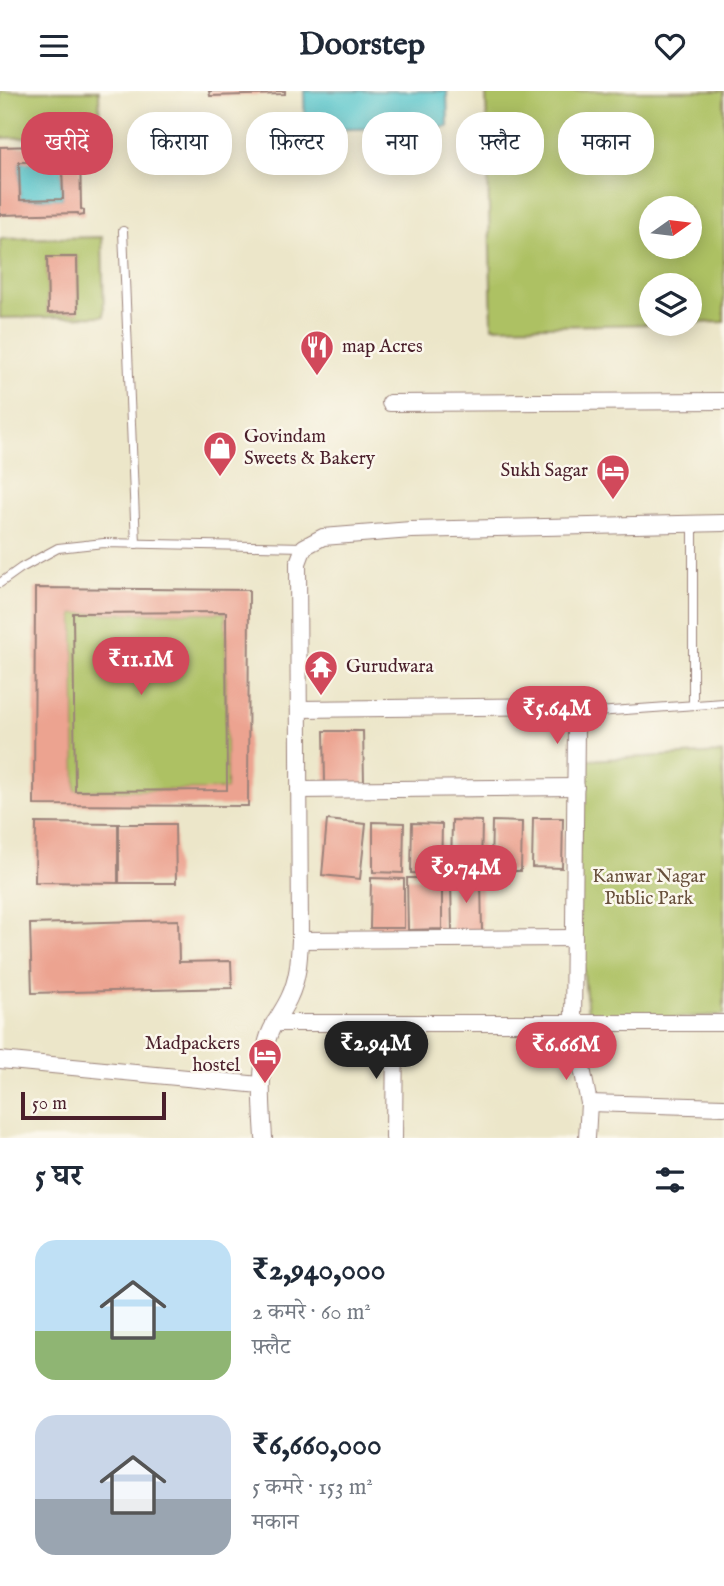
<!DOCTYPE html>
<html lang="hi">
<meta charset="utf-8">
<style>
:root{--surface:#fff;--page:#f2f2f3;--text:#1f2937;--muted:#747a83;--accent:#d1495b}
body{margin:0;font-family:"IM FELL English","Noto Serif Devanagari",serif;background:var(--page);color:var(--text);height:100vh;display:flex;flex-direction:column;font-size:26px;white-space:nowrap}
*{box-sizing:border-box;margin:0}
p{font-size:23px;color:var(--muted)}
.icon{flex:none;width:38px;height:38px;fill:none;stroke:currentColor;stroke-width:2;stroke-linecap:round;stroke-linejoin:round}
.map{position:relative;height:1047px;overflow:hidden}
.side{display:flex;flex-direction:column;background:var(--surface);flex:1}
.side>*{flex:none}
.guide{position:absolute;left:21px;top:21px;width:682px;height:63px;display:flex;gap:14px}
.needle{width:46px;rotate:76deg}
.fabs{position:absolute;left:639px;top:105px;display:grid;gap:14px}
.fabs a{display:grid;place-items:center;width:63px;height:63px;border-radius:50%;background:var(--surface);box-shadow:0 4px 18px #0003;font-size:35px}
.scale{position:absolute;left:21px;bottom:18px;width:145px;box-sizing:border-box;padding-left:7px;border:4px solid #4a1f2b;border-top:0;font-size:19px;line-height:24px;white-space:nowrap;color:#4a1f2b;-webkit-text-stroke:5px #fbf7ec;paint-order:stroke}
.price{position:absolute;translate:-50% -60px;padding:0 16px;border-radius:24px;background:var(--accent);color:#fff;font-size:23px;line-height:46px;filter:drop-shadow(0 2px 4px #0008)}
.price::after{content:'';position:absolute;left:50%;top:42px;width:21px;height:16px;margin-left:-10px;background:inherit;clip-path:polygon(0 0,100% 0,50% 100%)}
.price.active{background:#222;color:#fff}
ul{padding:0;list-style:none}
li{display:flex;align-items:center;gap:21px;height:175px;padding:0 35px}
li span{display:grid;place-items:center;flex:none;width:196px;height:140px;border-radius:21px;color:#555}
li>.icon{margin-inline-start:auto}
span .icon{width:84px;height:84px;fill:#fffc;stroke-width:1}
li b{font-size:30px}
h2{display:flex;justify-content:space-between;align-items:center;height:84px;padding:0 35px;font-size:30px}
.tag{padding:0 24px;border-radius:28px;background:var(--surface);box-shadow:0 4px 18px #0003;font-size:24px;line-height:63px}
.tag.active{background:var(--accent);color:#fff}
header{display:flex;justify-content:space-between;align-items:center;height:91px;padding:0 35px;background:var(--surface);font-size:32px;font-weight:800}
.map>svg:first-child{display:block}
</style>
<header><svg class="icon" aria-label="menu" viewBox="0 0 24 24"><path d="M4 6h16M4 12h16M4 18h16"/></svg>Doorstep<svg class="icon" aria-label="heart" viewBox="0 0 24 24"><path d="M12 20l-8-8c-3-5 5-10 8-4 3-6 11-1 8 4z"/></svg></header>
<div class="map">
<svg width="724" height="1047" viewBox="0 0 724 1047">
<rect width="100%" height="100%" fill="#fbf7ec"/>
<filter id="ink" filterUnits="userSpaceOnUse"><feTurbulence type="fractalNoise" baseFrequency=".0143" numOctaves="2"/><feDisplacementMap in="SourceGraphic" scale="14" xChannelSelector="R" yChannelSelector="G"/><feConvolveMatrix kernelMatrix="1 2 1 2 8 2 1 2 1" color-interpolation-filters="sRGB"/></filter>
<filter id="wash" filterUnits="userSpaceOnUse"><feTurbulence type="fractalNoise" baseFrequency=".00686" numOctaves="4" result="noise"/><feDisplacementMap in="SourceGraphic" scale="28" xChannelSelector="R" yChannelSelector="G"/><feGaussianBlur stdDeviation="1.57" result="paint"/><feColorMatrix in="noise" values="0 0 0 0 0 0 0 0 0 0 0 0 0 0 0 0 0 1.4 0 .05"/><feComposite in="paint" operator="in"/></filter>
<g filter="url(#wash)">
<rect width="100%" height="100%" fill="#ece6c9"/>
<g fill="#adc164" stroke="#7c7048" stroke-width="2" fill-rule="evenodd">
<path d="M 0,0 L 99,0 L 100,45 L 0,47 Z"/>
<path d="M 486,0 L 724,0 L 724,231 L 690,232 L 690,194 L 651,194 L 651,233 L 660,233 L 492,236 ZM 690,117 L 690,156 L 651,156 L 651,117 Z"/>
<path d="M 102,146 L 104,225 L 0,227 L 0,148 ZM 47,166 L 77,166 L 78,221 L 48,222 Z"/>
<path d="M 226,521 L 227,699 L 75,700 L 73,522 Z"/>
<path d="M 722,662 L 724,704 L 724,924 L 589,932 L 575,799 L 586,669 Z"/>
</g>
<g fill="#58c6cc" stroke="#51727c" stroke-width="2">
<path d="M 304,0 L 447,0 L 448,36 L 305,39 Z"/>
<path d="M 19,71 L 62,71 L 63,108 L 20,109 Z"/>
</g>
<g id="blocks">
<g fill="#eca390" fill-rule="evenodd">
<path d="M 209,0 L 285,0 L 285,3 L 210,5 Z"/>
<path d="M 81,50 L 84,54 L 80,57 L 81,118 L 84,119 L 84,124 L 79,125 L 78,122 L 0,124 L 0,56 L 76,54 ZM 19,71 L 62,71 L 63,108 L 20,109 Z"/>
<path d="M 47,166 L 77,166 L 78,221 L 48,222 Z"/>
<path d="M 35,497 L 249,499 L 248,715 L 34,714 ZM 226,521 L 227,699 L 75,700 L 73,522 Z"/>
<path d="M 324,640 L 363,640 L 364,692 L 325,692 Z"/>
<path d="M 533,727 L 563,727 L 562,777 L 532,776 Z"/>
<path d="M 327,729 L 366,733 L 360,788 L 322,784 Z"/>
<path d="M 452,729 L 482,730 L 481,780 L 451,779 Z"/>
<path d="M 492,730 L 522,731 L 521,780 L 491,780 Z"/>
<path d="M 373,731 L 404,732 L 403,782 L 373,781 Z"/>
<path d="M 36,732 L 118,733 L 118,792 L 35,791 Z"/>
<path d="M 412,732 L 442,733 L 441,783 L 411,782 Z"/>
<path d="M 119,733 L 175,733 L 176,792 L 119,792 Z"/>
<path d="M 371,787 L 404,788 L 404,837 L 370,837 Z"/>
<path d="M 407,787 L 442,787 L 442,838 L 408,839 Z"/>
<path d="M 481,788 L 482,840 L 452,841 L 451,789 Z"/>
<path d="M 178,829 L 179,871 L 231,870 L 232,897 L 32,902 L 30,833 Z"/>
</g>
</g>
</g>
<g filter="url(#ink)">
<use href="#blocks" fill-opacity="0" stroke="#9b827a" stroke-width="2"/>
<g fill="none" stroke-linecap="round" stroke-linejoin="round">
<g stroke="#9b827a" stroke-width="10">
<g id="service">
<path d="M 123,140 L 136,453"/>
<path d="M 0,492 L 21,477 L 58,457 L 104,452 L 304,456"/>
<path d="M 693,614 L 693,433"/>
<path d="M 569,623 L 724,612"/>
</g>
</g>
<g stroke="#9b827a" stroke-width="18">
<g id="minor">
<path d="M 390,312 L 724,310"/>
<path d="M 299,618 L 554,615 L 569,623 L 576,636 L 573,932 L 589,1012 L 587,1047"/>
<path d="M 299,699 L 576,696"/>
<path d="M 300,849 L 574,847"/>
<path d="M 274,932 L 724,932"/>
<path d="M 0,969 L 260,994"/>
<path d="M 589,1012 L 724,1016"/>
<path d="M 264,1047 C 262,1014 259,982 267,950 C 271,934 282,922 289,907 C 298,888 299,870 300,849 L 298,472 L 304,456 L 323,446 L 411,439 L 724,432"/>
<path d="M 394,1047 L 395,933"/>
</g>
</g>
<use href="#service" stroke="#fff" stroke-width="8"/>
<use href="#minor" stroke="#fff" stroke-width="16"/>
</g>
</g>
<defs>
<g id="restaurant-pin" transform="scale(1.75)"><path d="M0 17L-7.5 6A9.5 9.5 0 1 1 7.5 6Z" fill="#d1495b" stroke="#fbf7ec"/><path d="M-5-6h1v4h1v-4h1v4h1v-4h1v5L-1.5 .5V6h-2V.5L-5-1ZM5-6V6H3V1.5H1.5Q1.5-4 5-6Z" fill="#fff"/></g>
<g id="shop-pin" transform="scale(1.75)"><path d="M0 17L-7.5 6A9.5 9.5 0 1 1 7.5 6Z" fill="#d1495b" stroke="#fbf7ec"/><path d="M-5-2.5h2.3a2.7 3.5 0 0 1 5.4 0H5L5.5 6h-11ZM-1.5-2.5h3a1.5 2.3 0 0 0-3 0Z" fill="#fff"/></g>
<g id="hotel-pin" transform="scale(1.75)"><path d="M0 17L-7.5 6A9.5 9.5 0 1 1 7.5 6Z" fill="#d1495b" stroke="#fbf7ec"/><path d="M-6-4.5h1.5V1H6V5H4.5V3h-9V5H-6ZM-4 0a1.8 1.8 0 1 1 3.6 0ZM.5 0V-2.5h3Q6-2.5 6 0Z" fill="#fff"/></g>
<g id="temple-pin" transform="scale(1.75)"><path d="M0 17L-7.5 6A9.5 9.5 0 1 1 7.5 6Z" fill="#d1495b" stroke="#fbf7ec"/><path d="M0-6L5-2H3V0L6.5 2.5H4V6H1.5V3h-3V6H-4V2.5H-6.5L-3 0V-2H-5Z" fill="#fff"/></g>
</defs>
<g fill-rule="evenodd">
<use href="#restaurant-pin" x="317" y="256"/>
<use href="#shop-pin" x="220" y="357"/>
<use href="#hotel-pin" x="613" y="380"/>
<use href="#temple-pin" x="321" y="576"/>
<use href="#hotel-pin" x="265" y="964"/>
</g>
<g text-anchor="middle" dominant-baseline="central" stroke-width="5" stroke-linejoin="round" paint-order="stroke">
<g font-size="19" fill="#4a1f2b" stroke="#fbf7ec" text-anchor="start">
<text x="342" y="256">map Acres</text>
<text x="244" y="346">Govindam<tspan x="244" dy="22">Sweets &amp; Bakery</tspan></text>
<text x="588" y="380" text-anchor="end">Sukh Sagar</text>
<text x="346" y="576">Gurudwara</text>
<text x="240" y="953" text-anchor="end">Madpackers<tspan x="240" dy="22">hostel</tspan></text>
</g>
<g font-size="19" fill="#68503c" stroke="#fbf7ec">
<text x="649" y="786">Kanwar Nagar<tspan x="649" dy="22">Public Park</tspan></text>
</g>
</g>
</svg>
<div class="fabs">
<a><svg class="needle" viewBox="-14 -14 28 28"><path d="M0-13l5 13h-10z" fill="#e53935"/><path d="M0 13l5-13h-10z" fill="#747a83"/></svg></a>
<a><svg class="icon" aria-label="layers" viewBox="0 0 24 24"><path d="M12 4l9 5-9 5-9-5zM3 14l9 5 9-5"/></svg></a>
</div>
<div class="scale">50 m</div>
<b class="price" style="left:141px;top:606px">₹11.1M</b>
<b class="price" style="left:557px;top:655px">₹5.64M</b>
<b class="price" style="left:466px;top:814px">₹9.74M</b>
<b class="price active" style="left:376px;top:990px">₹2.94M</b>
<b class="price" style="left:566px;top:991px">₹6.66M</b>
<div class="guide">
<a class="tag active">खरीदें</a>
<a class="tag">किराया</a>
<a class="tag">फ़िल्टर</a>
<a class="tag">नया</a>
<a class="tag">फ़्लैट</a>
<a class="tag">मकान</a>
</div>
</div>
<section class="side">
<h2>5 घर<svg class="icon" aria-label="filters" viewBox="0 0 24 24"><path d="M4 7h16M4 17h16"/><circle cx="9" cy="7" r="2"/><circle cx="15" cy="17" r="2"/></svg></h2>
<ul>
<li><span style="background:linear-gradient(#bfe0f5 65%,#8fb573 0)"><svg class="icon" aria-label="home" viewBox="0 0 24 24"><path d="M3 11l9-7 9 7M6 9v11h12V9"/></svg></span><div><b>₹2,940,000</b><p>2 कमरे · 60 m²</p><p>फ़्लैट</p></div></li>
<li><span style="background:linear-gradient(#c9d6e8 60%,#9aa5b1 0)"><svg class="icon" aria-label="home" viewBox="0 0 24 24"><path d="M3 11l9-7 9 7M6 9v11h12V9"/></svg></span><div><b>₹6,660,000</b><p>5 कमरे · 153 m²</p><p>मकान</p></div></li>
</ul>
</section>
